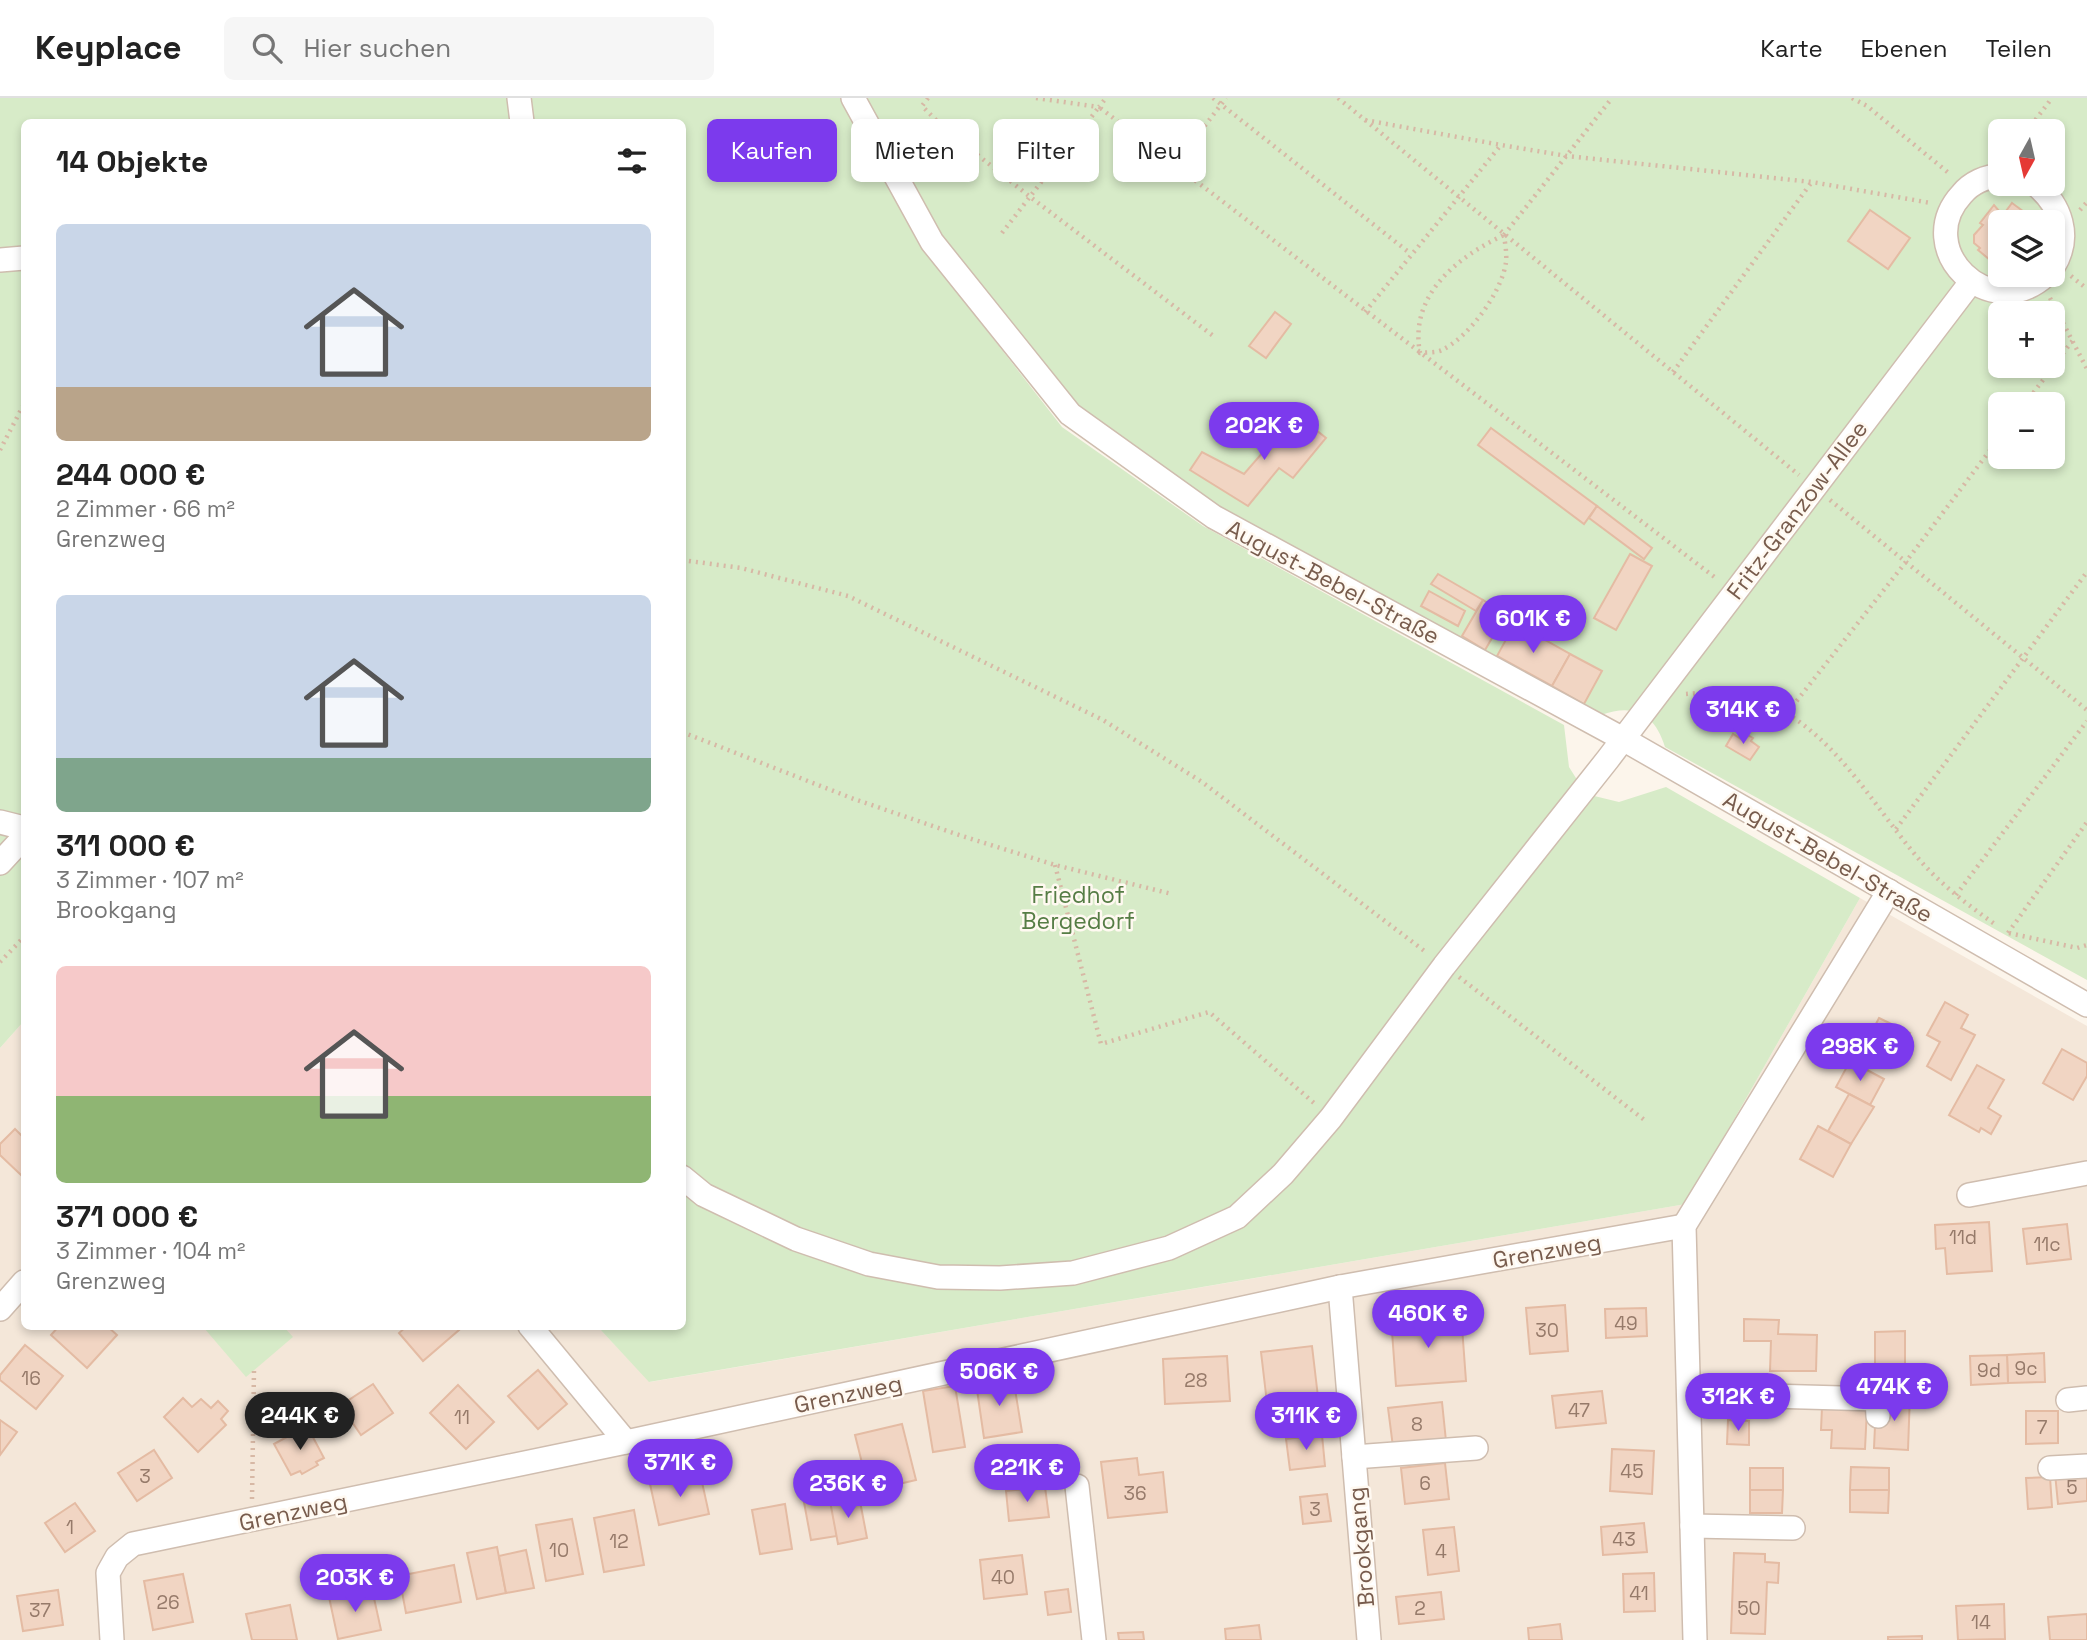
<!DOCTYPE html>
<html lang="de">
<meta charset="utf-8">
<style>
:root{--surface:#fff;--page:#f6f6f6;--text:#222;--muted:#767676;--line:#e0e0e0;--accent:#7c3aed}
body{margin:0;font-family:"Space Grotesk",sans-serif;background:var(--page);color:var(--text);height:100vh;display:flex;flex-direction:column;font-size:26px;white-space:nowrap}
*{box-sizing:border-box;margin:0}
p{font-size:23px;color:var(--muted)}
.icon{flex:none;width:38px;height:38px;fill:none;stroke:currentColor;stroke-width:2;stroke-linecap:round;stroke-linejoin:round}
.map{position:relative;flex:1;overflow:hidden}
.sheet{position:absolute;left:21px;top:21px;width:665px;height:1211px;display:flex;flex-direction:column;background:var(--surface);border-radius:10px;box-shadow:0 4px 10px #0003}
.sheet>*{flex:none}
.guide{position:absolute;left:707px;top:21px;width:665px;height:63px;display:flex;gap:14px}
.needle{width:46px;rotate:188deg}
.buttons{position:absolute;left:1988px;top:21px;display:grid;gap:14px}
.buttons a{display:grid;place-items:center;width:77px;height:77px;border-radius:10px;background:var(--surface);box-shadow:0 4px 10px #0003;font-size:35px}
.price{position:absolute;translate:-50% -60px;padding:0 16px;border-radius:24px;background:var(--accent);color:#fff;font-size:23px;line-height:46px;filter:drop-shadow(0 2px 4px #0008)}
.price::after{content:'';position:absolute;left:50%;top:42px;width:21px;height:16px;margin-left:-10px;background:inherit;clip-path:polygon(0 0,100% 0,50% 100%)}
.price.selected{background:#222;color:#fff}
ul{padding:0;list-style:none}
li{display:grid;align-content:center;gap:14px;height:371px;padding:0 35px}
li span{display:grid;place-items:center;height:217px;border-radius:10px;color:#555}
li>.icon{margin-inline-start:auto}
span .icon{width:126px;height:126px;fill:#fffc;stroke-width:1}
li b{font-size:30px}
h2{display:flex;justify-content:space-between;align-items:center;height:84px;padding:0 35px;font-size:30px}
.tag{padding:0 24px;border-radius:10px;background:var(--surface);box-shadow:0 4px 10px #0003;font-size:24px;line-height:63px}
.tag.selected{background:var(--accent);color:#fff}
header{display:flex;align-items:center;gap:42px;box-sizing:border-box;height:98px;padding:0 35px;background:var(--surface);border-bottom:2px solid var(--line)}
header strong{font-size:33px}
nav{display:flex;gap:38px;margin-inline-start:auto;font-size:24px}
.search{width:490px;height:63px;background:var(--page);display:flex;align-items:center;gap:18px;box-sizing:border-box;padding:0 24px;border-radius:10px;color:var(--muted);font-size:26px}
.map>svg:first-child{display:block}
</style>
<header>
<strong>Keyplace</strong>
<div class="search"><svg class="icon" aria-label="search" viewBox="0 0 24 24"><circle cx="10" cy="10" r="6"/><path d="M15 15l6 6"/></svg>Hier suchen</div>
<nav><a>Karte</a><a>Ebenen</a><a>Teilen</a></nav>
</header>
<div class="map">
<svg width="2087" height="1542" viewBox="0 0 2087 1542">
<rect width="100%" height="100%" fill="#fcf5eb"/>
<path fill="#f4e7d9" d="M 1860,800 L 2087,928 L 2087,1542 L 0,1542 L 0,950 L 24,923 L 24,1228 L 598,1229 L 650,1284 L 1686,1106 Z"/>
<g fill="#d7ebc8" fill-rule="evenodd">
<path d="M 0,0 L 840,0 L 917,143 L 1062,329 L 1203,428 L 1564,627 L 1569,669 L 1586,696 L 1619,704 L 1666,689 L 1860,800 L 1686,1106 L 649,1284 L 598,1229 L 682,1228 L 682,24 L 24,24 L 24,923 L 0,950 Z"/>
<path d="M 865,0 L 2087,0 L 2087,882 L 1665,649 C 1655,615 1633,605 1601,617 L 1220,409 L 1078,307 L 937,132 ZM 2000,33 L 2053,33 L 2053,86 L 2000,86 ZM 2000,124 L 2053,124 L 2053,177 L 2000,177 ZM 2000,215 L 2053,215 L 2053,268 L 2000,268 ZM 2000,306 L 2053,306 L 2053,359 L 2000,359 Z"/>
<path d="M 205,1229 L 284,1229 L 293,1239 L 246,1279 L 204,1230 Z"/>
</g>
<g fill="#f1d5c3" stroke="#e4bba3" stroke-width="2">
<path d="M 2012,105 L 2031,119 L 2026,124 L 2000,124 L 2000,165 L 1998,164 L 1996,167 L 1978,152 L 1980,150 L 1974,145 L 1974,137 L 1983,127 L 1980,125 L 1994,107 L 1999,113 L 2006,113 Z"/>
<path d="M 1870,112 L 1910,140 L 1888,171 L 1848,143 Z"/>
<path d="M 1275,214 L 1291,226 L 1266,260 L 1249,248 Z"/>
<path d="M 1296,316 L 1326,340 L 1293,380 L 1279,370 L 1248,408 L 1190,372 L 1202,354 L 1244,376 Z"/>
<path d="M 1491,330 L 1597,408 L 1584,426 L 1478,347 Z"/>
<path d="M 1597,408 L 1652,450 L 1644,461 L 1589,420 Z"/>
<path d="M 1630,456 L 1652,468 L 1616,532 L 1594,520 Z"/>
<path d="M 1438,476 L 1483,502 L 1476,513 L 1431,486 Z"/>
<path d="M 1429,493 L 1465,513 L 1458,528 L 1421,508 Z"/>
<path d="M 1483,502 L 1506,516 L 1485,552 L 1462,538 Z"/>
<path d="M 1515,525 L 1570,556 L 1552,588 L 1497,558 Z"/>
<path d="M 1570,556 L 1602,573 L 1584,606 L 1552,588 Z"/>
<path d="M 1744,635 L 1753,640 L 1751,643 L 1759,649 L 1750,662 L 1726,648 L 1733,636 L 1741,641 Z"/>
<path d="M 1945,904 L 1968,917 L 1961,930 L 1975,937 L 1951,982 L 1927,968 L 1940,944 L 1927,937 Z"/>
<path d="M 1879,920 L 1910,935 L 1900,954 L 1869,939 Z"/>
<path d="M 2062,951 L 2087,965 L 2087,978 L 2073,1002 L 2043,985 Z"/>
<path d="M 1850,963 L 1884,981 L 1870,1007 L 1836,989 Z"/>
<path d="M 1977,967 L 2004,982 L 1988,1010 L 2001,1018 L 1991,1036 L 1981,1030 L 1979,1034 L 1949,1017 Z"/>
<path d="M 1849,996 L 1874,1009 L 1851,1046 L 1828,1033 Z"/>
<path d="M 1818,1028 L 1851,1046 L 1833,1079 L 1800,1061 Z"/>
<path d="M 15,1031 L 24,1040 L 24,1073 L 21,1077 L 0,1057 L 0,1046 Z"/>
<path d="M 1989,1124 L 1992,1173 L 1947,1176 L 1945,1150 L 1936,1151 L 1935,1127 Z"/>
<path d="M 2067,1126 L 2071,1161 L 2027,1166 L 2023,1131 Z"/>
<path d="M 1565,1207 L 1568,1253 L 1530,1256 L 1526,1210 Z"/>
<path d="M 1646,1210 L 1647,1238 L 1606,1240 L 1605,1211 Z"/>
<path d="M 1461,1215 L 1466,1283 L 1396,1288 L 1391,1220 Z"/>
<path d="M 1744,1221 L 1779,1222 L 1778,1236 L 1817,1237 L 1816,1273 L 1770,1273 L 1771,1243 L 1744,1243 Z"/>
<path d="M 59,1228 L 107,1228 L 117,1237 L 87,1270 L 51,1237 Z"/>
<path d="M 407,1228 L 456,1228 L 459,1232 L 423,1263 L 399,1235 Z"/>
<path d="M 1905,1233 L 1905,1266 L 1875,1267 L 1875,1234 Z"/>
<path d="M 25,1247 L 63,1278 L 36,1311 L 0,1282 L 0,1277 Z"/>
<path d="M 1312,1248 L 1318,1299 L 1267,1305 L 1261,1254 Z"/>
<path d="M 2044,1255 L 2045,1284 L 2008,1285 L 2007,1257 Z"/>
<path d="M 2007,1257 L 2008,1285 L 1971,1287 L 1970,1258 Z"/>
<path d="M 1227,1258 L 1230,1303 L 1165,1306 L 1163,1261 Z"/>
<path d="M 538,1272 L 567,1306 L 538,1331 L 508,1298 Z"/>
<path d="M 1013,1279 L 1022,1334 L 984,1340 L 976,1285 Z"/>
<path d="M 373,1286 L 393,1315 L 361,1337 L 352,1324 L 342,1330 L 329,1311 L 339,1304 L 341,1307 Z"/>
<path d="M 458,1287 L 494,1324 L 466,1351 L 430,1315 Z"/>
<path d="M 955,1288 L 965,1349 L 933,1354 L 923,1293 Z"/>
<path d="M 1602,1293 L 1606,1325 L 1556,1330 L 1552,1298 Z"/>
<path d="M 1884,1295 L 1910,1296 L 1908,1352 L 1874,1350 L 1875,1328 L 1883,1328 Z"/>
<path d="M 183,1300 L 192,1309 L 201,1301 L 211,1310 L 218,1303 L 228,1313 L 221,1321 L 226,1327 L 198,1354 L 164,1319 Z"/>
<path d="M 1442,1304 L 1446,1343 L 1393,1349 L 1388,1310 Z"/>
<path d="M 1822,1309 L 1867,1310 L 1865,1351 L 1831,1350 L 1832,1332 L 1821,1332 Z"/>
<path d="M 2026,1313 L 2058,1313 L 2058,1345 L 2026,1346 Z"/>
<path d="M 0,1322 L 17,1334 L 0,1357 Z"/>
<path d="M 1728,1322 L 1749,1323 L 1749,1347 L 1727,1346 Z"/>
<path d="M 902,1326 L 916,1382 L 869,1393 L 855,1337 Z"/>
<path d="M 307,1328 L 324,1360 L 316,1364 L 318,1367 L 302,1376 L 300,1373 L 291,1377 L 274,1346 Z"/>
<path d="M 1322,1337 L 1325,1368 L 1290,1372 L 1286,1341 Z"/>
<path d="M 1612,1351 L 1654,1353 L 1652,1396 L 1610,1393 Z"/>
<path d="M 154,1352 L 172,1380 L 137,1403 L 118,1375 Z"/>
<path d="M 1137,1360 L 1139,1377 L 1163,1374 L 1167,1414 L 1108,1420 L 1101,1364 Z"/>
<path d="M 1445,1365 L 1449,1401 L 1405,1406 L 1401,1370 Z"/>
<path d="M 1851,1369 L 1889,1370 L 1889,1392 L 1850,1392 Z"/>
<rect x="1750" y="1370" width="33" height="22"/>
<path d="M 2087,1371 L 2087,1403 L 2058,1406 L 2055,1375 Z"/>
<path d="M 700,1375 L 709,1416 L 659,1427 L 650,1386 Z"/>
<path d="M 2050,1379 L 2052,1409 L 2028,1411 L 2026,1380 Z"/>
<path d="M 1045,1389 L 1049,1419 L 1009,1423 L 1006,1393 Z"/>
<path d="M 1750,1392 L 1783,1392 L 1782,1415 L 1750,1415 Z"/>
<path d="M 1850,1392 L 1889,1392 L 1888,1415 L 1850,1414 Z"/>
<path d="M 829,1394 L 837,1438 L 811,1442 L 803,1399 Z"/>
<path d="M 1327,1396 L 1331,1423 L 1303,1426 L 1300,1399 Z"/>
<path d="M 859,1398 L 867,1440 L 838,1446 L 830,1403 Z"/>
<path d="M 75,1405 L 95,1433 L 65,1454 L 45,1425 Z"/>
<path d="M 785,1406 L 792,1451 L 760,1456 L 752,1412 Z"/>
<path d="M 634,1412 L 644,1467 L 604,1474 L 594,1420 Z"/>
<path d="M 572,1421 L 583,1476 L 546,1483 L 536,1427 Z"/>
<path d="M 1644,1425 L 1647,1454 L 1603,1457 L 1601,1429 Z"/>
<path d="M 1454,1429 L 1459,1473 L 1428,1477 L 1423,1432 Z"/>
<path d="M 497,1449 L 506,1495 L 477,1501 L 467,1455 Z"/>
<path d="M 526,1452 L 534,1490 L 506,1495 L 499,1458 Z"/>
<path d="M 1734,1455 L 1765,1456 L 1765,1464 L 1779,1465 L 1778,1485 L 1767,1484 L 1765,1536 L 1731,1535 Z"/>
<path d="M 1022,1457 L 1027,1496 L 984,1501 L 980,1462 Z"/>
<path d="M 454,1467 L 461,1504 L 406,1515 L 399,1478 Z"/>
<path d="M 1654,1475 L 1655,1513 L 1624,1514 L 1623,1476 Z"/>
<path d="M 183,1476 L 193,1524 L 153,1532 L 144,1483 Z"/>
<path d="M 372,1491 L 381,1532 L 338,1541 L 329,1499 Z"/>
<path d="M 1068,1491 L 1071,1514 L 1048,1517 L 1045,1494 Z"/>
<path d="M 58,1492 L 63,1527 L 23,1533 L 17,1498 Z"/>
<path d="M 1441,1494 L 1444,1521 L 1399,1526 L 1396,1499 Z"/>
<path d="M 2004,1506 L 2005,1541 L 1958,1542 L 1956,1508 Z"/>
<path d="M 290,1507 L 297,1542 L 252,1542 L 246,1516 Z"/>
<path d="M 2087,1516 L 2087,1542 L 2050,1542 L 2048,1519 Z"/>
<path d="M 1560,1526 L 1562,1542 L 1529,1542 L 1528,1530 Z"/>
<path d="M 1259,1527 L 1261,1542 L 1226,1542 L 1225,1531 Z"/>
<path d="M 1143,1534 L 1144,1542 L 1119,1542 L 1118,1535 Z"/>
<path d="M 1922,1538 L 1922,1542 L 1888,1542 L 1888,1539 Z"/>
</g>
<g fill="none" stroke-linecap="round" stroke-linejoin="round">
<g stroke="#cfbdaf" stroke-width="26">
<g id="minor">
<path d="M 519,0 L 522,24"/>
<path d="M 853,0 L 932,144 L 1070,316 L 1214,419 L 1623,641 L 2087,907"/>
<path d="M 2000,78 C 1986,78 1971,85 1962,96 C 1911,151 1990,228 2046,177"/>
<path d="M 2035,86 C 2061,107 2072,139 2053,169"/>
<path d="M 0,162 L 24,160"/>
<path d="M 0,724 L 24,730"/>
<path d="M 0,765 L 24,739"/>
<path d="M 682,1079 L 704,1097 L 796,1141 L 869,1166 L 938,1179 L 1000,1180 L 1073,1175 L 1169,1150 L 1237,1119 L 1283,1076 L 1331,1020 L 1444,868 L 1608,661 L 1971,184"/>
<path d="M 1969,1097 L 2087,1075"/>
<path d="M 1340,1189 L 1369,1542"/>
<path d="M 0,1211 L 24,1184"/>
<path d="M 530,1228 L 626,1344"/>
<path d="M 1689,1296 L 1877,1301 L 1878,1318"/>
<path d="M 2068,1302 L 2087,1300"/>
<path d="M 1354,1359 L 1476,1350"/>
<path d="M 2050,1370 L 2087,1368"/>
<path d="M 1077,1388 L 1094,1542"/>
<path d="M 1692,1428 L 1793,1430"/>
<path d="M 112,1542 L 108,1475 L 117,1459 L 133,1446 L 626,1344 L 1340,1189 L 1684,1128"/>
<path d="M 1695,1542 L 1684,1128 L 1889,793"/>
</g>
</g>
<g stroke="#d7b8a5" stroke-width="4.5" stroke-dasharray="2 5" stroke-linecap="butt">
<path d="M 928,0 L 922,8 L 945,31 L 1029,98 L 1216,240"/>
<path d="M 1036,0 L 1099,9 L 1106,0"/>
<path d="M 1213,0 L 1411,156"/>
<path d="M 1338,0 L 1365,22 L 1501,47 L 1567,58 L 1812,84 L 1931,105"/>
<path d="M 1852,0 L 1867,8 L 1950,76"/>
<path d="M 1365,22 L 1799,377"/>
<path d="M 2027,33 L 2052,0"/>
<path d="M 1175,67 L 1226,0"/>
<path d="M 2080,112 L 2087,104"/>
<path d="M 1002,135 L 1099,9 L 1717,481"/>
<path d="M 1504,137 C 1505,145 1507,156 1506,164 C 1502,194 1469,239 1442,252 C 1436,255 1427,254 1420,255 C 1409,197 1457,159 1504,137 Z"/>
<path d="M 1504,137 L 1612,0"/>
<path d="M 2071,178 L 2087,191"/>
<path d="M 2050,200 L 2087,271"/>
<path d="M 1365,214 L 1501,47"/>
<path d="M 1673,274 L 1811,85"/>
<path d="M 2025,306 L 2073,242"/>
<path d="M 0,352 L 24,306"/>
<path d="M 1830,402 L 2087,612"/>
<path d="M 682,462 L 741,470 L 848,498 L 1103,622 L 1202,684 L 1427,855"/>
<path d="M 1686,596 C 1700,595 1716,593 1729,595 C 1821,608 1864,697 1918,760 C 1940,786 1968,807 1996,827"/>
<path d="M 1788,614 L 1905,465 L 2000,339"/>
<path d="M 682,634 L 854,701 L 962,738 L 1055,767 L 1172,796"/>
<path d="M 1896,731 L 2087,474"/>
<path d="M 1055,767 L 1101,946 L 1209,914 L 1314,1005"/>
<path d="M 1956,797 L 2087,623"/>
<path d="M 2008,835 L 2087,724"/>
<path d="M 2009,835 L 2077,850 L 2087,847"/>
<path d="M 0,864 L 24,839"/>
<path d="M 1459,879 L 1647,1024"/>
<path d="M 252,1401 L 254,1272"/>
</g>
<use href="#minor" stroke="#fff" stroke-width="23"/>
</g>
<g text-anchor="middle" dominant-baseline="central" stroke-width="5" stroke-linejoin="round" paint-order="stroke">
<g font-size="19" fill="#967a6a">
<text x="1963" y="1139">11d</text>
<text x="2047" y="1146">11c</text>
<text x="1626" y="1225">49</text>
<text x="1547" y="1232">30</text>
<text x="2026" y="1270">9c</text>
<text x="1989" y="1272">9d</text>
<text x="31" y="1280">16</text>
<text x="1196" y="1282">28</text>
<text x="1579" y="1312">47</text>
<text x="462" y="1319">11</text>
<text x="1417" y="1326">8</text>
<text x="2042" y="1329">7</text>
<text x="1632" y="1373">45</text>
<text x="145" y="1378">3</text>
<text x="1425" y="1385">6</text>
<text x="2072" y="1389">5</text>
<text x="1135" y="1395">36</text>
<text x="1315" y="1411">3</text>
<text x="70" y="1429">1</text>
<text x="1624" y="1441">43</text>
<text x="619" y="1443">12</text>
<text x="559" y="1452">10</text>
<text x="1441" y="1453">4</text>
<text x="1003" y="1479">40</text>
<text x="1639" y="1495">41</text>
<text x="168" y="1504">26</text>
<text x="1420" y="1510">2</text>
<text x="1749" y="1510">50</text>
<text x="40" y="1512">37</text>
<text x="1981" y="1524">14</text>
</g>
<g font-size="23" fill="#785c4d" stroke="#fff9f1">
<text transform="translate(1797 412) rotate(-53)">Fritz-Granzow-Allee</text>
<text transform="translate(1333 484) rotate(28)">August-Bebel-Straße</text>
<text transform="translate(1828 759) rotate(30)">August-Bebel-Straße</text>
<text transform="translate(1547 1153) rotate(-10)">Grenzweg</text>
<text transform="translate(848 1296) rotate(-12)">Grenzweg</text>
<text transform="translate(293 1414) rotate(-12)">Grenzweg</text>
<text transform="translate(1361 1449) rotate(-95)">Brookgang</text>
</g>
<g font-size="23" fill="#567d45" stroke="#fff9f1">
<text x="1078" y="797">Friedhof<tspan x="1078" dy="26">Bergedorf</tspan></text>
</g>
</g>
</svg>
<div class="buttons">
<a><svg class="needle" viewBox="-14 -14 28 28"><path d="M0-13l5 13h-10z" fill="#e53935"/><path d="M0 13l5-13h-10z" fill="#767676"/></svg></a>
<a><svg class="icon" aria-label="layers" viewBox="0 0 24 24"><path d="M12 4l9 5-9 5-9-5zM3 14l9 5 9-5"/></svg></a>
<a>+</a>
<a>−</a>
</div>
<b class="price" style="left:1264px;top:364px">202K €</b>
<b class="price" style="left:1533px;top:557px">601K €</b>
<b class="price" style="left:1743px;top:648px">314K €</b>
<b class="price" style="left:1860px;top:985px">298K €</b>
<b class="price" style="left:1428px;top:1252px">460K €</b>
<b class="price" style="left:999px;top:1310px">506K €</b>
<b class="price" style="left:1894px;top:1325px">474K €</b>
<b class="price" style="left:1738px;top:1335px">312K €</b>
<b class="price selected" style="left:300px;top:1354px">244K €</b>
<b class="price" style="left:1306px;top:1354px">311K €</b>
<b class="price" style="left:680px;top:1401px">371K €</b>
<b class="price" style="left:1027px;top:1406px">221K €</b>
<b class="price" style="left:848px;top:1422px">236K €</b>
<b class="price" style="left:355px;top:1516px">203K €</b>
<div class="guide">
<a class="tag selected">Kaufen</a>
<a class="tag">Mieten</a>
<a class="tag">Filter</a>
<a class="tag">Neu</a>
</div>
<section class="sheet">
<h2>14 Objekte<svg class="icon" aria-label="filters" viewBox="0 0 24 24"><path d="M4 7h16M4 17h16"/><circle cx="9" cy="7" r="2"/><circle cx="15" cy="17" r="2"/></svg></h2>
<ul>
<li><span style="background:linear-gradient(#c9d6e8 75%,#b9a48a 0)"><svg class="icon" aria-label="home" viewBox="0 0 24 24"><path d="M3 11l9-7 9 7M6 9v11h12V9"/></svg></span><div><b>244 000 €</b><p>2 Zimmer · 66 m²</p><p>Grenzweg</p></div></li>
<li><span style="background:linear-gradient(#c9d6e8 75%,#7fa58c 0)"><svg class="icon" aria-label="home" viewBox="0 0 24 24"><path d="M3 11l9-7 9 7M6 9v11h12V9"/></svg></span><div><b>311 000 €</b><p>3 Zimmer · 107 m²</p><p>Brookgang</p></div></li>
<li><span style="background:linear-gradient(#f6c9c9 60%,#8fb573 0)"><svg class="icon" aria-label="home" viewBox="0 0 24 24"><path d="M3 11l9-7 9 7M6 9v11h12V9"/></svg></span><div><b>371 000 €</b><p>3 Zimmer · 104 m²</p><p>Grenzweg</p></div></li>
</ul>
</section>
</div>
